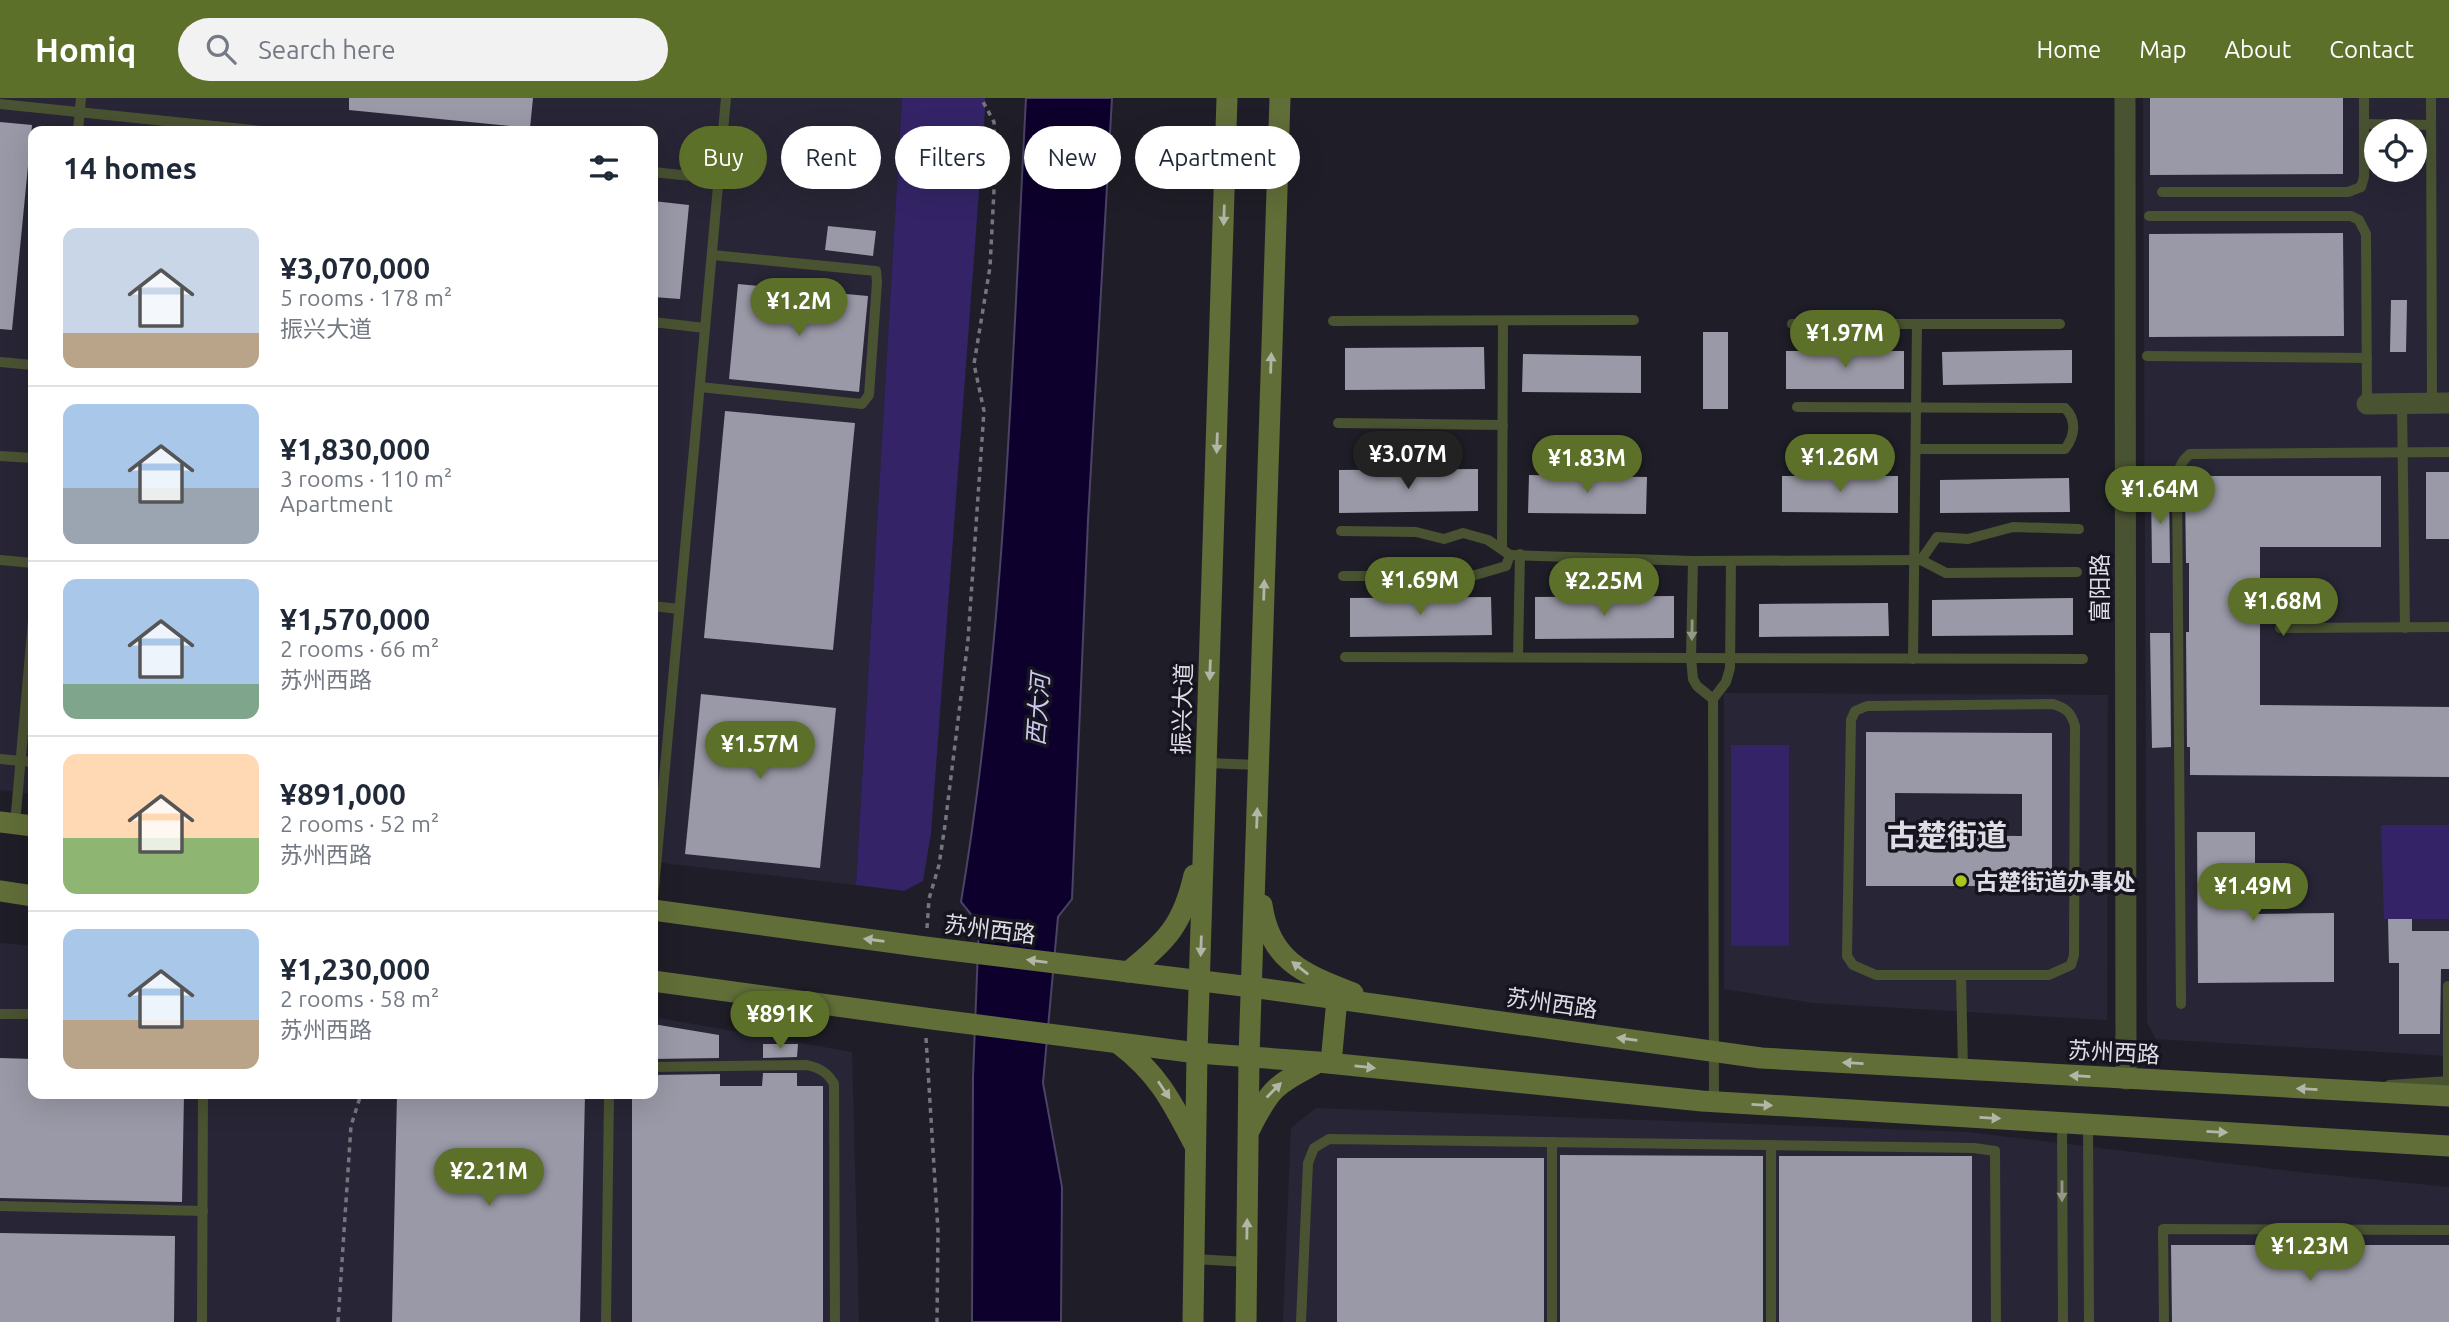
<!DOCTYPE html>
<meta charset="utf-8">
<style>
:root{--surface:#fff;--page:#f2f2f3;--text:#1f2937;--muted:#747a83;--line:#e0e1e3;--accent:#5d702a}
body{margin:0;font-family:Ubuntu,"Noto Sans SC",sans-serif;background:var(--page);color:var(--text);height:100vh;display:flex;flex-direction:column;font-size:26px;white-space:nowrap}
*{box-sizing:border-box;margin:0}
p{font-size:23px;color:var(--muted)}
.icon{flex:none;width:38px;height:38px;fill:none;stroke:currentColor;stroke-width:2;stroke-linecap:round;stroke-linejoin:round}
.map{position:relative;flex:1;overflow:hidden}
.drawer{position:absolute;left:28px;top:28px;width:630px;height:973px;display:flex;flex-direction:column;background:var(--surface);border-radius:14px;box-shadow:0 7px 28px #0002}
.drawer>*{flex:none}
.hud{position:absolute;left:679px;top:28px;width:665px;height:63px;display:flex;gap:14px}
.controls{position:absolute;left:2364px;top:21px;display:grid;gap:14px}
.controls a{display:grid;place-items:center;width:63px;height:63px;border-radius:50%;background:var(--surface);box-shadow:0 7px 28px #0002;font-size:35px}
.price{position:absolute;translate:-50% -60px;padding:0 16px;border-radius:24px;background:var(--accent);color:#fff;font-size:23px;line-height:46px;filter:drop-shadow(0 2px 4px #0008)}
.price::after{content:'';position:absolute;left:50%;top:42px;width:21px;height:16px;margin-left:-10px;background:inherit;clip-path:polygon(0 0,100% 0,50% 100%)}
.price.current{background:#222;color:#fff}
ul{padding:0;list-style:none}
li{display:flex;align-items:center;gap:21px;height:175px;padding:0 35px}
li+li{border-top:2px solid var(--line)}
li span{display:grid;place-items:center;flex:none;width:196px;height:140px;border-radius:14px;color:#555}
li>.icon{margin-inline-start:auto}
span .icon{width:84px;height:84px;fill:#fffc;stroke-width:1}
li b{font-size:30px}
h2{display:flex;justify-content:space-between;align-items:center;height:84px;padding:0 35px;font-size:30px}
.pill{padding:0 24px;border-radius:32px;background:var(--surface);box-shadow:0 7px 28px #0002;font-size:24px;line-height:63px}
.pill.current{background:var(--accent);color:#fff}
header{display:flex;align-items:center;gap:42px;box-sizing:border-box;height:98px;padding:0 35px;background:var(--accent);color:#fff}
header strong{font-size:33px}
nav{display:flex;gap:38px;margin-inline-start:auto;font-size:24px}
.search{width:490px;height:63px;background:var(--page);display:flex;align-items:center;gap:18px;box-sizing:border-box;padding:0 24px;border-radius:38px;color:var(--muted);font-size:26px}
.map>svg:first-child{display:block}
</style>
<header>
<strong>Homiq</strong>
<div class="search"><svg class="icon" aria-label="search" viewBox="0 0 24 24"><circle cx="10" cy="10" r="6"/><path d="M15 15l6 6"/></svg>Search here</div>
<nav><a>Home</a><a>Map</a><a>About</a><a>Contact</a></nav>
</header>
<div class="map">
<svg width="2449" height="1224" viewBox="0 0 2449 1224">
<rect width="100%" height="100%" fill="#1f1e28"/>
<g fill="#282636" fill-rule="evenodd">
<path d="M 0,0 L 902,0 L 856,787 L 653,764 L 653,33 L 33,33 L 33,696 L 0,692 Z"/>
<path d="M 2143,0 L 2449,0 L 2449,958 L 2156,941 L 2147,925 ZM 2376,33 L 2415,33 L 2415,72 L 2376,72 Z"/>
<path d="M 1724,595 L 2108,597 L 2107,922 L 1814,905 L 1724,891 Z"/>
<path d="M 0,845 L 33,848 L 33,996 L 653,996 L 653,919 L 852,954 L 859,1224 L 0,1224 Z"/>
<path d="M 1316,1010 L 1967,1034 L 2299,1074 L 2449,1089 L 2449,1224 L 1283,1224 L 1291,1030 Z"/>
</g>
<g fill="#342467">
<path d="M 902,0 L 985,0 L 985,12 L 931,735 L 923,783 L 904,793 L 856,787 Z"/>
<rect x="1731" y="647" width="58" height="201"/>
<path d="M 2381,727 L 2449,727 L 2449,821 L 2384,821 Z"/>
</g>
<path fill="#0d002c" stroke="#4c4264" stroke-width="2" d="M 1026,0 L 1112,0 L 1088,422 L 1072,801 L 1058,819 L 1043,985 L 1062,1089 L 1061,1224 L 972,1224 L 973,979 L 979,826 L 961,804 C 1005,539 1012,268 1026,0 Z"/>
<g fill="#9a99a7" fill-rule="evenodd">
<path d="M 349,0 L 533,0 L 530,30 L 349,12 Z"/>
<path d="M 2150,0 L 2343,0 L 2343,76 L 2150,77 Z"/>
<path d="M 0,24 L 32,27 L 12,232 L 0,231 Z"/>
<path d="M 653,103 L 689,107 L 680,201 L 653,199 Z"/>
<path d="M 828,128 L 876,133 L 873,158 L 825,152 Z"/>
<path d="M 2343,135 L 2344,238 L 2149,239 L 2149,136 Z"/>
<path d="M 738,186 L 868,198 L 859,294 L 729,281 Z"/>
<path d="M 2391,202 L 2407,202 L 2406,254 L 2390,254 Z"/>
<rect x="1703" y="234" width="25" height="77"/>
<path d="M 1484,249 L 1485,291 L 1345,292 L 1345,250 Z"/>
<path d="M 2072,252 L 2072,285 L 1943,287 L 1942,254 Z"/>
<rect x="1786" y="253" width="118" height="38"/>
<path d="M 1523,256 L 1641,258 L 1641,295 L 1522,294 Z"/>
<path d="M 725,313 L 855,325 L 833,552 L 704,540 Z"/>
<path d="M 1478,371 L 1478,413 L 1339,415 L 1339,372 Z"/>
<rect x="2426" y="374" width="23" height="67"/>
<path d="M 1529,377 L 1647,379 L 1646,416 L 1528,415 Z"/>
<path d="M 1782,378 L 1898,378 L 1898,415 L 1782,414 Z"/>
<path d="M 2192,378 L 2381,378 L 2381,449 L 2260,449 L 2260,607 L 2449,609 L 2449,679 L 2190,677 L 2190,649 L 2187,649 L 2186,534 L 2189,534 L 2189,465 L 2186,465 L 2185,391 L 2192,391 Z"/>
<path d="M 2069,380 L 2070,414 L 1940,415 L 1940,382 Z"/>
<path d="M 2151,391 L 2169,391 L 2170,465 L 2152,465 Z"/>
<path d="M 1674,498 L 1674,540 L 1535,541 L 1535,499 Z"/>
<path d="M 1491,499 L 1492,537 L 1350,539 L 1350,500 Z"/>
<path d="M 2073,500 L 2073,537 L 1932,538 L 1932,502 Z"/>
<path d="M 1888,505 L 1889,538 L 1759,539 L 1759,506 Z"/>
<path d="M 2150,535 L 2170,535 L 2171,649 L 2152,650 Z"/>
<path d="M 701,596 L 836,610 L 820,770 L 685,756 Z"/>
<path d="M 1866,634 L 2052,635 L 2052,788 L 1866,788 ZM 1895,695 L 2022,696 L 2022,738 L 1895,737 Z"/>
<path d="M 2197,734 L 2255,734 L 2255,816 L 2334,815 L 2334,884 L 2198,885 Z"/>
<path d="M 2388,821 L 2412,821 L 2412,833 L 2449,833 L 2449,871 L 2441,871 L 2440,936 L 2399,936 L 2399,865 L 2389,865 Z"/>
<path d="M 653,926 L 719,937 L 719,960 L 653,961 Z"/>
<path d="M 763,946 L 798,946 L 797,959 L 763,960 Z"/>
<path d="M 0,960 L 33,961 L 33,996 L 184,996 L 182,1104 L 0,1100 Z"/>
<path d="M 763,975 L 797,975 L 797,988 L 823,988 L 823,1224 L 632,1224 L 632,996 L 653,996 L 653,977 L 720,976 L 720,988 L 762,988 Z"/>
<path d="M 397,996 L 585,996 L 580,1224 L 392,1224 Z"/>
<path d="M 1560,1057 L 1763,1058 L 1763,1224 L 1560,1224 Z"/>
<rect x="1779" y="1058" width="193" height="166"/>
<rect x="1337" y="1060" width="207" height="164"/>
<path d="M 0,1135 L 175,1138 L 174,1224 L 0,1224 Z"/>
<path d="M 2171,1147 L 2449,1147 L 2449,1224 L 2172,1224 Z"/>
</g>
<g fill="none" stroke-linecap="round" stroke-linejoin="round">
<g stroke="#76757e" stroke-width="3.5" stroke-dasharray="5 5" stroke-linecap="butt">
<path d="M 927,830 L 929,801 L 939,767 L 945,727 L 968,542 L 984,313 L 974,266 L 990,169 L 995,73 L 994,24 L 981,0"/>
<path d="M 926,940 L 938,1133 L 937,1224"/>
<path d="M 338,1224 L 351,1028 L 361,996"/>
</g>
<g stroke="#495231" stroke-width="10">
<path d="M 2431,0 L 2432,305"/>
<path d="M 0,6 L 262,33"/>
<path d="M 2364,26 L 2431,27"/>
<path d="M 78,33 L 81,0"/>
<path d="M 653,74 L 719,81"/>
<path d="M 2162,94 L 2348,94 L 2361,89 L 2364,79 L 2364,0"/>
<path d="M 2149,118 L 2351,118 L 2359,122 L 2366,136 L 2367,306"/>
<path d="M 1333,223 L 1634,222"/>
<path d="M 653,224 L 705,230"/>
<path d="M 1792,226 L 2060,226"/>
<path d="M 2147,258 L 2367,260"/>
<path d="M 0,264 L 33,267"/>
<path d="M 700,289 L 862,306 L 869,297 L 877,184 L 876,173 L 712,157"/>
<path d="M 2402,306 L 2405,530"/>
<path d="M 1797,309 L 2065,310 C 2077,322 2075,338 2065,351 L 1916,351"/>
<path d="M 1338,325 L 1503,327"/>
<path d="M 0,358 L 33,360"/>
<path d="M 1341,433 L 1416,434 L 1444,441 L 1463,435 L 1488,442 L 1510,457 L 1506,468 L 1472,478 L 1343,478"/>
<path d="M 1502,450 L 1503,223"/>
<path d="M 1510,457 L 1693,463 L 1921,462"/>
<path d="M 0,462 L 33,465"/>
<path d="M 1693,463 L 1691,560 L 1693,581 L 1697,588 L 1713,601"/>
<path d="M 2077,474 L 1946,475 L 1921,462 L 1937,439 L 1968,441 L 2013,429 L 2079,431"/>
<path d="M 653,508 L 679,511"/>
<path d="M 2280,530 L 2449,529"/>
<path d="M 1518,558 L 1520,456"/>
<path d="M 1345,559 L 2083,561"/>
<path d="M 1913,561 L 1917,226"/>
<path d="M 0,661 L 33,664"/>
<path d="M 1207,665 L 1258,667"/>
<path d="M 15,726 L 33,522"/>
<path d="M 653,801 L 726,0"/>
<path d="M 1961,877 L 1876,877 L 1853,867 L 1847,858 L 1851,622 L 1855,613 L 1867,608 L 2053,606 C 2066,610 2071,614 2075,628 L 2074,857 L 2071,867 L 2049,877 L 1961,877 L 1963,971"/>
<path d="M 2448,888 L 2448,983"/>
<path d="M 2181,906 L 2177,383 C 2179,371 2180,364 2190,356 L 2449,354"/>
<path d="M 0,916 L 33,916"/>
<path d="M 653,969 L 807,967 C 820,970 828,975 834,986 L 835,1224"/>
<path d="M 2389,987 L 2449,983"/>
<path d="M 1714,1004 L 1713,601 L 1726,584 L 1730,570 L 1731,463"/>
<path d="M 2062,1025 L 2063,1224"/>
<path d="M 2088,1026 L 2089,1224"/>
<path d="M 1552,1044 L 1552,1224"/>
<path d="M 1771,1047 L 1771,1224"/>
<path d="M 0,1108 L 203,1113"/>
<path d="M 1194,1161 L 1247,1164"/>
<path d="M 202,1224 L 203,996"/>
<path d="M 606,1224 L 609,996"/>
<path d="M 1301,1224 L 1308,1065 L 1314,1050 L 1329,1041 L 1974,1050 L 1995,1053 L 1996,1224"/>
<path d="M 2164,1224 L 2163,1131 L 2449,1132"/>
</g>
<g stroke="#495231" stroke-width="21">
<path d="M 2125,0 L 2126,981"/>
<path d="M 2367,306 L 2449,305"/>
</g>
<g stroke="#616e38" stroke-width="21">
<path d="M 0,724 L 33,728"/>
<path d="M 0,793 L 33,798"/>
<path d="M 1262,807 C 1270,864 1305,876 1353,895"/>
<path d="M 653,812 L 925,849 L 1251,889 L 1761,960 L 2449,998"/>
<path d="M 1128,874 C 1167,843 1183,826 1194,777"/>
<path d="M 653,883 L 932,921 L 1197,955 L 1318,964 L 1702,1003 L 2449,1048"/>
<path d="M 1119,946 C 1159,976 1173,1006 1195,1048"/>
<path d="M 1331,965 L 1337,901"/>
<path d="M 1250,1031 C 1271,989 1276,987 1317,965"/>
<path d="M 1193,1224 L 1197,955 L 1227,0"/>
<path d="M 1246,1224 L 1249,959 L 1280,0"/>
</g>
</g>
<defs><path id="oneway-solid" d="M-6-.8H1V-3.2L6.5 0L1 3.2V.8H-6Z" transform="scale(1.75)"/></defs>
<g fill="#b2b6a8">
<use href="#oneway-solid" transform="translate(1224 117) rotate(92)"/>
<use href="#oneway-solid" transform="translate(1271 265) rotate(-88)"/>
<use href="#oneway-solid" transform="translate(1217 345) rotate(92)"/>
<use href="#oneway-solid" transform="translate(1264 492) rotate(-88)"/>
<use href="#oneway-solid" transform="translate(1210 572) rotate(92)"/>
<use href="#oneway-solid" transform="translate(1257 720) rotate(-88)"/>
<use href="#oneway-solid" transform="translate(874 842) rotate(-172)"/>
<use href="#oneway-solid" transform="translate(1201 848) rotate(92)"/>
<use href="#oneway-solid" transform="translate(1037 863) rotate(-173)"/>
<use href="#oneway-solid" transform="translate(1300 870) rotate(-142)"/>
<use href="#oneway-solid" transform="translate(1627 941) rotate(-172)"/>
<use href="#oneway-solid" transform="translate(1853 965) rotate(-177)"/>
<use href="#oneway-solid" transform="translate(1365 969) rotate(6)"/>
<use href="#oneway-solid" transform="translate(2080 978) rotate(-177)"/>
<use href="#oneway-solid" transform="translate(2307 991) rotate(-177)"/>
<use href="#oneway-solid" transform="translate(1164 992) rotate(56)"/>
<use href="#oneway-solid" transform="translate(1274 992) rotate(-45)"/>
<use href="#oneway-solid" transform="translate(1762 1007) rotate(3)"/>
<use href="#oneway-solid" transform="translate(1990 1020) rotate(3)"/>
<use href="#oneway-solid" transform="translate(2217 1034) rotate(3)"/>
<use href="#oneway-solid" transform="translate(1247 1131) rotate(-89)"/>
</g>
<g fill="#94988b">
<use href="#oneway-solid" transform="translate(1692 532) rotate(91)"/>
<use href="#oneway-solid" transform="translate(2062 1093) rotate(90)"/>
</g>
<circle fill="#a9c71a" stroke="#16151f" stroke-width="2.5" cx="1961" cy="783" r="7"/>
<g text-anchor="middle" dominant-baseline="central" stroke-width="7" stroke-linejoin="round" paint-order="stroke">
<g font-size="23" fill="#dedde5" stroke="#16151f">
<text transform="translate(2099 490) rotate(-90)">富阳路</text>
<text transform="translate(1182 611) rotate(-88)">振兴大道</text>
<text transform="translate(990 831) rotate(7)">苏州西路</text>
<text transform="translate(1552 905) rotate(8)">苏州西路</text>
<text transform="translate(2114 954) rotate(3)">苏州西路</text>
</g>
<g font-size="23" font-weight="bold" fill="#dedde5" stroke="#16151f" text-anchor="start">
<text x="1975" y="783">古楚街道办事处</text>
</g>
<g font-size="24" font-style="italic" fill="#cbc7f1" stroke="#16151f">
<text transform="translate(1038 612) rotate(-86)">西大河</text>
</g>
<g font-size="30" font-weight="bold" fill="#dedde5" stroke="#16151f">
<text x="1947" y="737">古楚街道</text>
</g>
</g>
</svg>
<div class="controls">
<a><svg class="icon" aria-label="locate" viewBox="0 0 24 24"><circle cx="12" cy="12" r="6"/><path d="M12 2v4M12 18v4M2 12h4M18 12h4"/></svg></a>
</div>
<b class="price" style="left:799px;top:240px">¥1.2M</b>
<b class="price" style="left:1845px;top:272px">¥1.97M</b>
<b class="price current" style="left:1408px;top:393px">¥3.07M</b>
<b class="price" style="left:1840px;top:396px">¥1.26M</b>
<b class="price" style="left:1587px;top:397px">¥1.83M</b>
<b class="price" style="left:2160px;top:428px">¥1.64M</b>
<b class="price" style="left:1420px;top:519px">¥1.69M</b>
<b class="price" style="left:1604px;top:520px">¥2.25M</b>
<b class="price" style="left:2283px;top:540px">¥1.68M</b>
<b class="price" style="left:760px;top:683px">¥1.57M</b>
<b class="price" style="left:2253px;top:825px">¥1.49M</b>
<b class="price" style="left:780px;top:953px">¥891K</b>
<b class="price" style="left:489px;top:1110px">¥2.21M</b>
<b class="price" style="left:2310px;top:1185px">¥1.23M</b>
<div class="hud">
<a class="pill current">Buy</a>
<a class="pill">Rent</a>
<a class="pill">Filters</a>
<a class="pill">New</a>
<a class="pill">Apartment</a>
</div>
<section class="drawer">
<h2>14 homes<svg class="icon" aria-label="filters" viewBox="0 0 24 24"><path d="M4 7h16M4 17h16"/><circle cx="9" cy="7" r="2"/><circle cx="15" cy="17" r="2"/></svg></h2>
<ul>
<li><span style="background:linear-gradient(#c9d6e8 75%,#b9a48a 0)"><svg class="icon" aria-label="home" viewBox="0 0 24 24"><path d="M3 11l9-7 9 7M6 9v11h12V9"/></svg></span><div><b>¥3,070,000</b><p>5 rooms · 178 m²</p><p>振兴大道</p></div></li>
<li><span style="background:linear-gradient(#a9c7e8 60%,#9aa5b1 0)"><svg class="icon" aria-label="home" viewBox="0 0 24 24"><path d="M3 11l9-7 9 7M6 9v11h12V9"/></svg></span><div><b>¥1,830,000</b><p>3 rooms · 110 m²</p><p>Apartment</p></div></li>
<li><span style="background:linear-gradient(#a9c7e8 75%,#7fa58c 0)"><svg class="icon" aria-label="home" viewBox="0 0 24 24"><path d="M3 11l9-7 9 7M6 9v11h12V9"/></svg></span><div><b>¥1,570,000</b><p>2 rooms · 66 m²</p><p>苏州西路</p></div></li>
<li><span style="background:linear-gradient(#ffd9b3 60%,#8fb573 0)"><svg class="icon" aria-label="home" viewBox="0 0 24 24"><path d="M3 11l9-7 9 7M6 9v11h12V9"/></svg></span><div><b>¥891,000</b><p>2 rooms · 52 m²</p><p>苏州西路</p></div></li>
<li><span style="background:linear-gradient(#a9c7e8 65%,#b9a48a 0)"><svg class="icon" aria-label="home" viewBox="0 0 24 24"><path d="M3 11l9-7 9 7M6 9v11h12V9"/></svg></span><div><b>¥1,230,000</b><p>2 rooms · 58 m²</p><p>苏州西路</p></div></li>
</ul>
</section>
</div>
